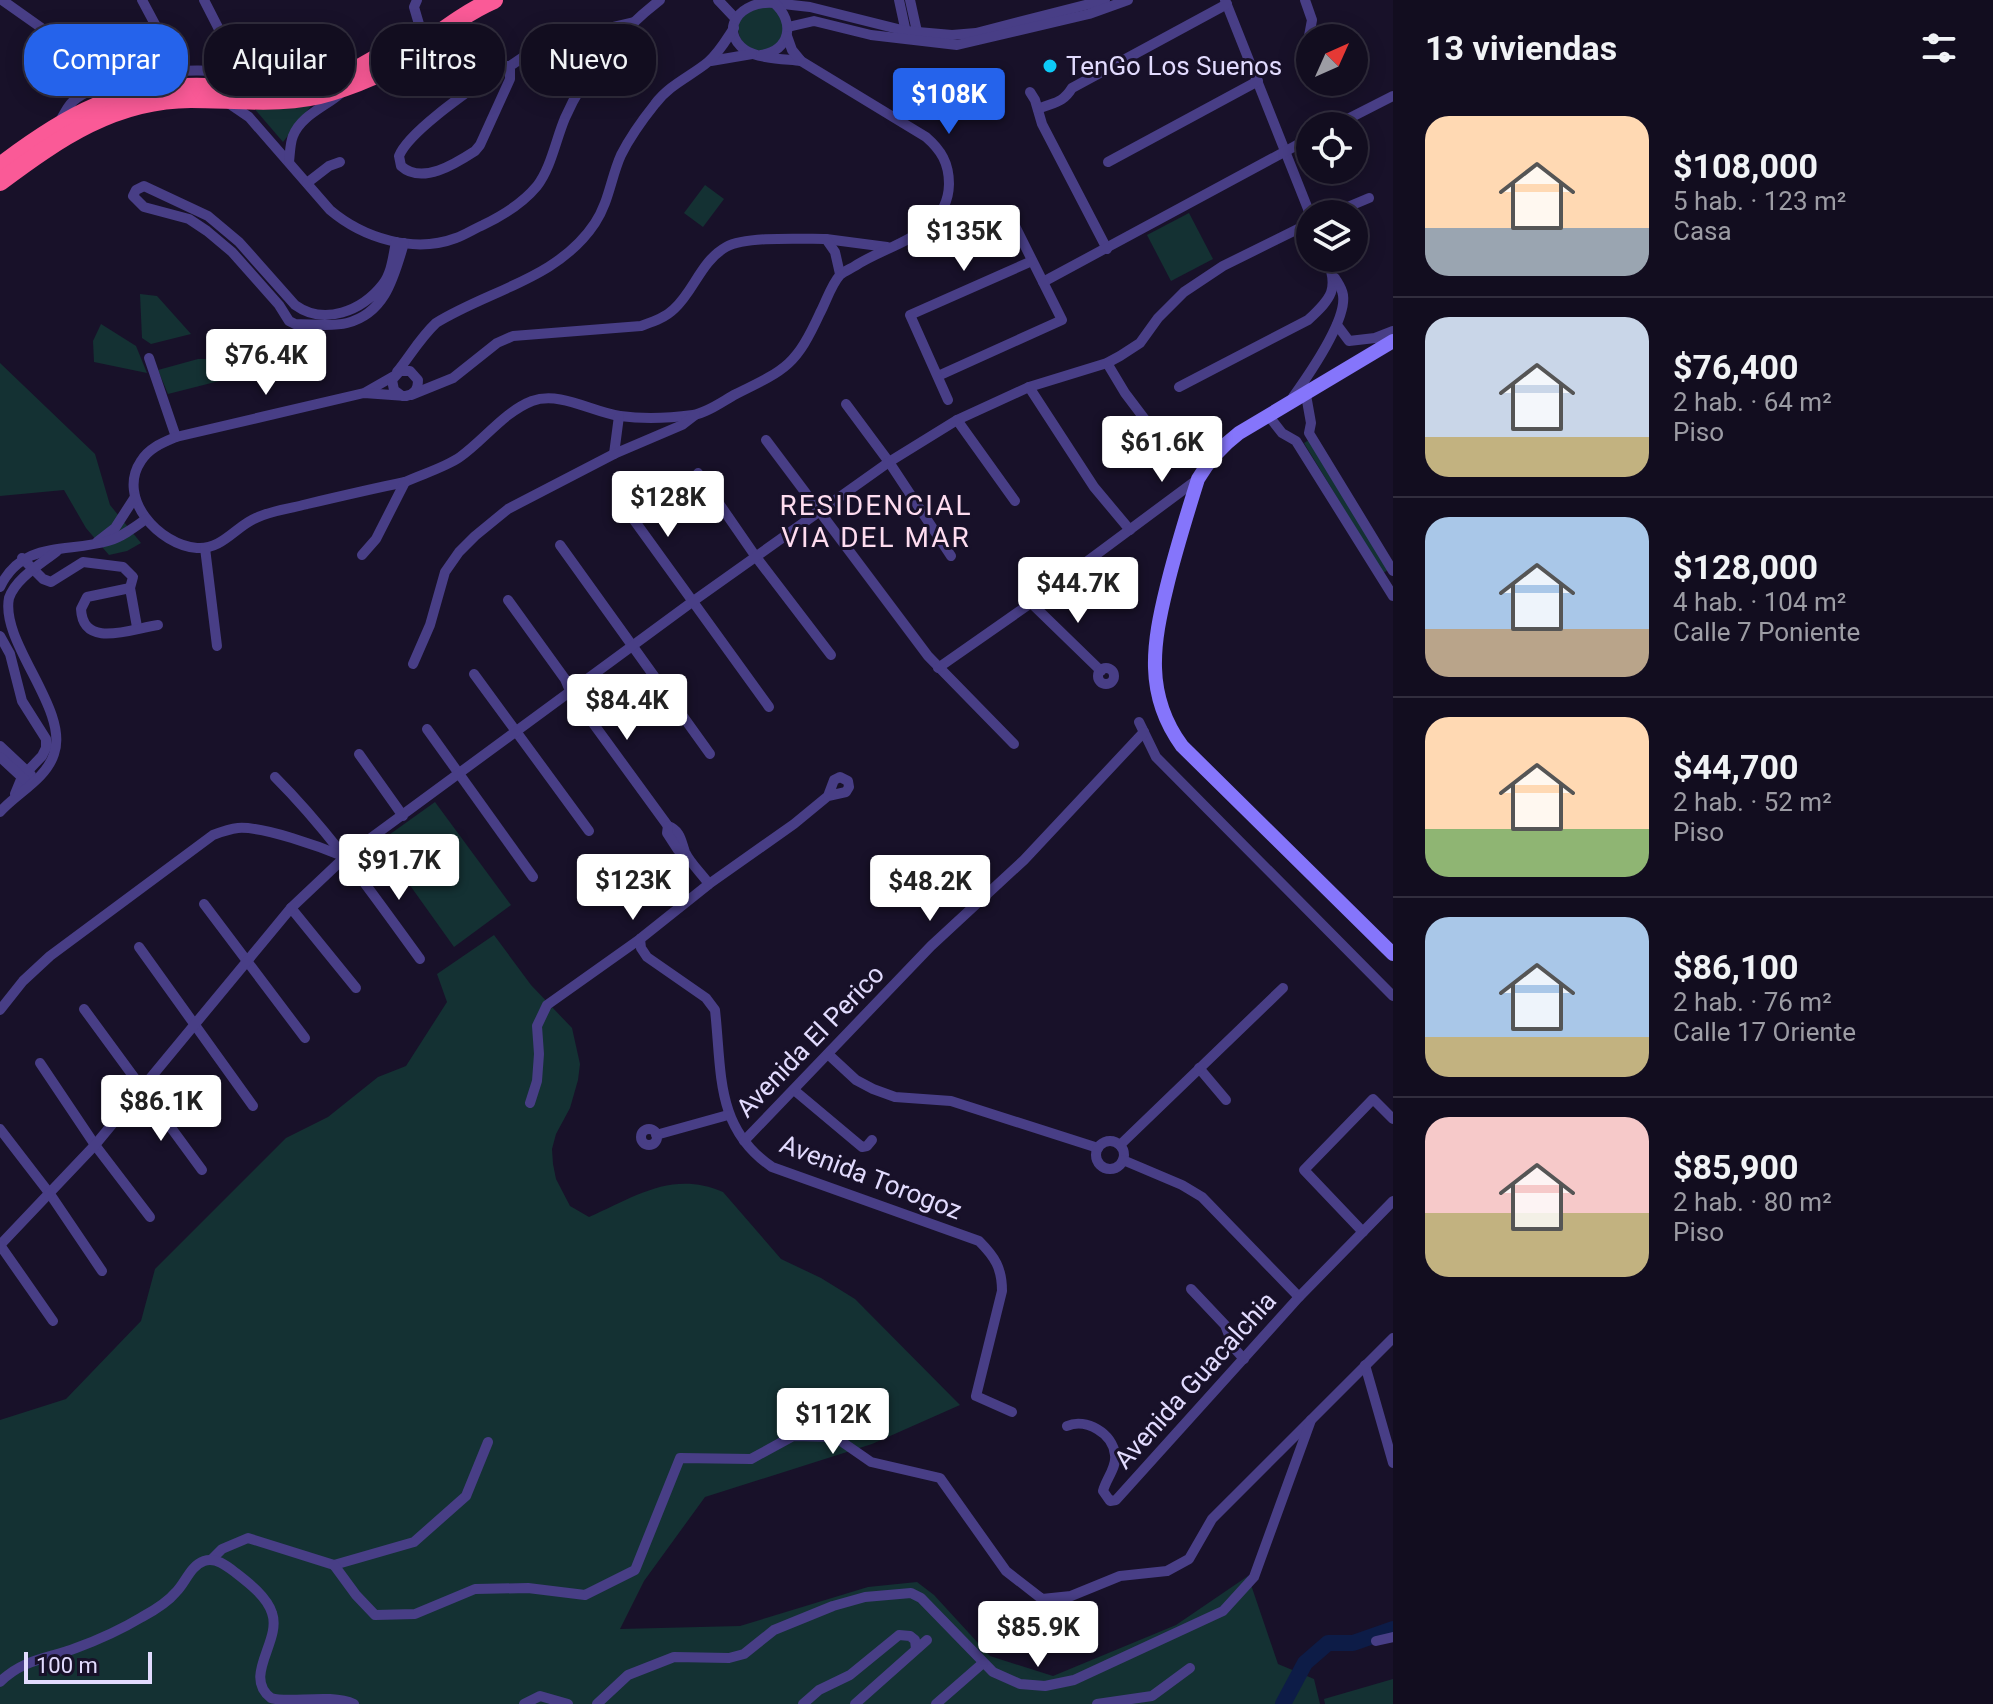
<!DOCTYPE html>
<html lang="es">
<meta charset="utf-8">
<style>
:root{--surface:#120d1f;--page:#1b1628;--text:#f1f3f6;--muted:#9c9ca4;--line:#312d3d;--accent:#2563eb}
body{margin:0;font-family:Roboto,sans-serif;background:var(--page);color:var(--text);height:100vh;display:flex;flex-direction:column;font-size:30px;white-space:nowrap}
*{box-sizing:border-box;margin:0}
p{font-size:26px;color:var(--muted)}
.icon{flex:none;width:44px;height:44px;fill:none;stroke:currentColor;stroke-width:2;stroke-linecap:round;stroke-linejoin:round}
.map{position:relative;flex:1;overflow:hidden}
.side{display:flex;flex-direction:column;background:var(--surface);width:600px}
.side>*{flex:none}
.hud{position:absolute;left:24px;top:24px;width:760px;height:72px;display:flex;gap:16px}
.needle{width:52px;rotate:45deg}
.buttons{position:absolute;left:1296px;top:24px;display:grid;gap:16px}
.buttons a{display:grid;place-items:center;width:72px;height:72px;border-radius:50%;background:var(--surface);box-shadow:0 4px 20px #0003,0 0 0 2px var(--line);font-size:40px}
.scale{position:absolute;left:24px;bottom:20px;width:128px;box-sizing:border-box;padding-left:8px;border:4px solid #e2dbfe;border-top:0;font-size:22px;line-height:28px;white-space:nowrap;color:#e2dbfe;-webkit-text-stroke:6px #181129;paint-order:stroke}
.price{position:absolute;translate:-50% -68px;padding:0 18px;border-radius:8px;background:#fff;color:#222;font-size:26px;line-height:52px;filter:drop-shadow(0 2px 4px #0008)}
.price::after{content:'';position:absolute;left:50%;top:48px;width:24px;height:18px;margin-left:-12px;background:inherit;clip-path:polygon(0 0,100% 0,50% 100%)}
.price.current{background:var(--accent);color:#fff}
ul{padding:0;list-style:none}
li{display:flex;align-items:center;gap:24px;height:200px;padding:0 32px}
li+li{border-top:2px solid var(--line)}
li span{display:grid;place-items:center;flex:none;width:224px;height:160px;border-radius:24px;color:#555}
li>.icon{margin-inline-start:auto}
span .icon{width:96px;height:96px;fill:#fffc;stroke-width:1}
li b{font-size:34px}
h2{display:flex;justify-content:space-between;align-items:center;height:96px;padding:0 32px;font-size:34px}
.chip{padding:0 28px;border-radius:32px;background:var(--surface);box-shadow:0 4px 20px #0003,0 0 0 2px var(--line);font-size:28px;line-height:72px}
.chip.current{background:var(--accent);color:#fff}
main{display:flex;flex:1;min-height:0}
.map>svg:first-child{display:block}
</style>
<main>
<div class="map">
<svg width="1393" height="1704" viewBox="0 0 1393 1704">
<rect width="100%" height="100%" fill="#181129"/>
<g fill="#143133">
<circle cx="761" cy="28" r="23"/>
<path d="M 252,106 L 311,106 L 283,142 Z"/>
<path d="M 705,185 L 724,199 L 703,227 L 684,213 Z"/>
<path d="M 1189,213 L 1213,259 L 1171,281 L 1147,235 Z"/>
<path d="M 140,294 L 157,296 L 191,334 L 151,344 L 142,338 Z"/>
<path d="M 101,324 L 136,346 L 147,373 L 94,362 L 93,341 Z"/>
<path d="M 198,359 L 213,359 L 231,378 L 168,394 L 158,370 Z"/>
<path d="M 0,363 L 95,454 L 110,505 L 141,543 L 127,551 L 109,555 L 86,528 L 64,490 L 0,496 Z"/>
<path d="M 1309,440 L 1388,570 L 1383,573 L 1304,443 Z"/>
<path d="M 435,802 L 511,905 L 454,947 L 379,842 Z"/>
<path d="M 494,935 L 531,985 L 572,1028 L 580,1064 L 578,1080 L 570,1108 L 556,1134 L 552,1149 L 553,1164 L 556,1179 L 570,1206 L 589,1217 C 635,1197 672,1170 723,1192 L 781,1259 L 821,1278 L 855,1299 L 960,1405 L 872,1444 L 705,1497 L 644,1581 L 620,1629 L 740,1626 L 868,1587 L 917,1582 L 934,1595 L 990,1656 L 1053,1676 L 1176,1625 L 1248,1576 L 1278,1664 L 1314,1679 L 1320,1704 L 0,1704 L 0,1420 L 66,1399 L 141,1321 L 155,1269 L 286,1138 L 328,1117 L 378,1077 L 406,1066 L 447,1002 L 437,974 Z"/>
<path d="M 1393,1679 L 1393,1704 L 1325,1704 L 1324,1699 Z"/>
</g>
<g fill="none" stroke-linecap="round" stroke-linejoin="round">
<path stroke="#0d1c47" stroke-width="16" d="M 1283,1704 L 1305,1663 L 1328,1643 L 1353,1643 L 1393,1629"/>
<g stroke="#483e86" stroke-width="10">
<path d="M 2,0 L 43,29"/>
<path d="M 142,0 L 180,71"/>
<path d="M 204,0 L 249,88"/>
<path d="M 417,0 L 414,7 L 421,31"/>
<path d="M 718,0 L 735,18"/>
<path d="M 899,0 L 907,37"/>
<path d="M 910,0 L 918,36"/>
<path d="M 1225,0 L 1310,214"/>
<path d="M 1305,0 L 1312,20 L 1309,36"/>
<path d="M 774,3 L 810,7 L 906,31 L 952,35 L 976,33 L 1105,0"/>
<path d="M 788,27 L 814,21 L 871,35 L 957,45 L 1089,14 L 1128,0"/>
<path d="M 577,34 L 593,42 L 602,58"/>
<path d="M 761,55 C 790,51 796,22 774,3 C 740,0 718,30 745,50 C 759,59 785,59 801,61"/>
<path d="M 711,61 L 752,54"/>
<path d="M 510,66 L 510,79 L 480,145 L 475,151 C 455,164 422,185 401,166 L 399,156 C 409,130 479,84 504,66 L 510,66 L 544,43 L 634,22"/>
<path d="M 1030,92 L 1035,100 L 1042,124 L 1107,249"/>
<path d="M 227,102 L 249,117 L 330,210 C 363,238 414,254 456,238 C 465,235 474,229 483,225 C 504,215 522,204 537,186 C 551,168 556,139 565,118 C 585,72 621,30 660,0"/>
<path d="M 1038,109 C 1054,102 1062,104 1072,88 L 1227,4"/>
<path d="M 59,123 C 64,114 69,103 77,98 C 101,80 201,62 228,75 C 235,78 237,83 241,89"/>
<path d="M 1334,126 L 1393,96"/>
<path d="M 289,162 C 290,154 290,143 293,136 C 301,115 327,106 342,92"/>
<path d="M 1108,162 L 1258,81"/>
<path d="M 307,183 L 329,166 L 340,162"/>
<path d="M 1331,214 L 1369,198"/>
<path d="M 826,239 L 887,247"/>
<path d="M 396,242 C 393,256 392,272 383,284 C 362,311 324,326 295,305 L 239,242 L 208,216 L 144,186 L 136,190 L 133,196 L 144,207 L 189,219 L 207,231 L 232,252 L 279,305 L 289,321 L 295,324 C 311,324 332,327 347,323 C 386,313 394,276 404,243"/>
<path d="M 1043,282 L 1310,138"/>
<path d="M 1337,325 L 1349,341 L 1375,338 L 1393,331"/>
<path d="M 149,358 L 176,437"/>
<path d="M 1107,363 L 1125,393 L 1168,450"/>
<path d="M 397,372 C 410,356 420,338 436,323 C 489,290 558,279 595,223 C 609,202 611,177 621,155 C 630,137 643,119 655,104 C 669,85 691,76 708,62 C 719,53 726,40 734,28"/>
<path d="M 938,376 L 1062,320 L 1012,220"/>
<path d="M 1029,387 L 1094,487 L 1130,530"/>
<path d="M 1179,387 L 1308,320 C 1332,298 1339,289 1327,258"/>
<path d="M 366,392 L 394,376"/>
<path d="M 411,395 L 453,378 L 497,343 L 513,336 L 641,326 C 652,322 665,318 674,309 C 694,291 701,261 726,247 C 746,236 802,239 826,239 L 835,252 L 840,274"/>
<path d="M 1306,395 L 1311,423 L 1309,433 L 1393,571"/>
<path d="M 402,396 L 394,390 L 392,380 L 400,371 L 410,371 L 418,380 C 418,389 415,394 406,396 L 364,393 L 176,437 C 162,443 149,448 141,461 C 116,498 159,545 197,548 C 222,550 236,526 256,518 C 270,511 288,509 303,505 C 337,497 371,489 405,482 C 422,474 444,468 460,457 C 484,440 504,412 532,401 C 560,391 592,412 620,416 C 643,419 670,418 693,415 C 707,413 723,401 736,394 C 787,369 796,365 820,313 C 826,302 831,285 840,275 C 843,272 850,269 855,266 C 890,243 948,235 949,184 C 949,163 941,150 926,137 L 801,61 L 792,50 L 787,36"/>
<path d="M 1293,397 C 1308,376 1347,320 1343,295 C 1342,288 1338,283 1335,278"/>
<path d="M 948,400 L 910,315 L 1032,261"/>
<path d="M 846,404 L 889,462 L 951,556"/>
<path d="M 1268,415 L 1282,433 L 1296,441 L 1393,596"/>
<path d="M 957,420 L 1015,501"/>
<path d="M 766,440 L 928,656 L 1014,744"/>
<path d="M 614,454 L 619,416"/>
<path d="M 698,473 L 756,557 L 831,655"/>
<path d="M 626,509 L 769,707"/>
<path d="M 97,542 L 115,528 L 135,497"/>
<path d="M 560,545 L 710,754"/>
<path d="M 205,548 L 217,646"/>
<path d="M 362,555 L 376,539 L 405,482"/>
<path d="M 22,558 L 43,579 L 51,582 L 83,562 L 123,567 L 133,577 L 130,588 L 137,627"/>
<path d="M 0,587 C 23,540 66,553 108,541 C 122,537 135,527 146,519"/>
<path d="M 130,588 L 87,597 L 81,609 C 83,650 133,628 158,625"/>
<path d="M 508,600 L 565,679 L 571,693 L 668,826 C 681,831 681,841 685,852 C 690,863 702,874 709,884"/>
<path d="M 1031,603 L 1101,671"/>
<path d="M 0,636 L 10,654 L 22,701 L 46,739 L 46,748 L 42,756 L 22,777 L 15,794"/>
<path d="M 413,664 L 430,625 L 445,572 L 459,552 L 475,536 L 508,509 L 614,454 L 682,425 L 695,415"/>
<path d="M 938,668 L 1031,603 L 1198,479"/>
<circle cx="1106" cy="676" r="8"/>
<path d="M 474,674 L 589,831"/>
<path d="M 1139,722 L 1156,757 L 1393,996"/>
<path d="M 427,729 L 533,877"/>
<path d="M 0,746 L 31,775"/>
<path d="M 359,754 L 403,816"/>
<path d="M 0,757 L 25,780"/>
<path d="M 275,777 C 330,832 374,896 420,959"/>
<path d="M 0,812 C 17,793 46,779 54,754 C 70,710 0,643 9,598 C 16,578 41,564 57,551"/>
<path d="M 668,826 L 667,833 L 678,850 L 684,850"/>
<path d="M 204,904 L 305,1038"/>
<path d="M 291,908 L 356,988"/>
<path d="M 640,939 L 641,948 L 647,957 L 706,998 L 715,1010 C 722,1073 715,1128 772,1167 L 979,1241 C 995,1257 1002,1268 1002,1291 L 976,1396 L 1012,1412"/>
<path d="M 139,947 L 253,1106"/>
<path d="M 84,1009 L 202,1170"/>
<path d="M 0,1010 L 23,981 L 50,956 L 213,835 C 221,832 229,829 238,828 C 263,826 321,847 345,857"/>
<path d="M 829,1055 L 856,1080 L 873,1089 L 895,1097 L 951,1101 L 1098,1148"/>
<path d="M 40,1063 L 95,1145 L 150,1217"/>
<path d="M 1199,1068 L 1226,1100"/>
<path d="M 794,1090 L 862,1147 L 867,1146 L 872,1140"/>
<path d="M 530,1103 L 537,1081 L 539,1054 L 537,1026 L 547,1005 L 640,939 L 709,884 L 794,824 L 828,796 L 846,792 L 849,787 L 848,781 L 840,777 L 834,780 L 828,796"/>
<path d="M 0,1129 L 50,1194 L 102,1271"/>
<circle cx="649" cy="1137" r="8"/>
<path d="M 656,1135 L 728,1115"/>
<circle cx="1110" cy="1155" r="14"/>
<path d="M 744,1141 L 931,946 L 1024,860 L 1144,732"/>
<path d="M 1120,1145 L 1283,988"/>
<path d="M 1123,1160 L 1182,1185 L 1202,1197 L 1299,1297"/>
<path d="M 1363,1232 L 1304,1170 L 1373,1099 L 1393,1119"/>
<path d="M 0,1245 L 95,1145 L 291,908 L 345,857 L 692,602 L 889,462 L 957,420 L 1029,387 L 1107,363 L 1120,356 L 1140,343 L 1158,318 L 1184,292 L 1223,266 L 1310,223"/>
<path d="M 0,1245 L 53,1321"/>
<path d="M 1191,1289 L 1225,1325 L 1234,1348 L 1244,1359"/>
<path d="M 1365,1365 L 1393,1463"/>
<path d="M 1067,1426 C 1086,1418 1113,1433 1115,1455 C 1117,1467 1106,1479 1103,1491 L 1110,1501 L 1116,1500 L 1299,1297 L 1393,1201"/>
<path d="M 211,1560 L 222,1549 L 248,1538 L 334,1565 L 414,1542 L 466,1496 L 488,1442"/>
<path d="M 334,1565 L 356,1595 L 375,1615 L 415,1614 L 475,1589 L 528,1588 L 585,1595 L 635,1570 L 680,1458 L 751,1459 L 793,1436 L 835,1437 L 871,1462 L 940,1478 L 1006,1571 L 1042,1599 L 1071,1596 L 1120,1576 L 1167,1571 L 1189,1559 L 1212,1519 L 1311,1420"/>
<path d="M 1376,1641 L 1393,1637"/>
<path d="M 0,1682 C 23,1659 47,1659 76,1648 C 98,1640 122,1629 142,1617 C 155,1610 167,1603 176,1592 C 186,1582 190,1566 204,1561 C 216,1557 227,1566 236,1573 C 249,1583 267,1597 272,1613 C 282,1641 242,1676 271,1698 C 289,1704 330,1693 354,1704"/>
<path d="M 524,1704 L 540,1696 L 568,1704"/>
<path d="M 597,1704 L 628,1675 L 674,1657 L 729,1658 L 744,1654 L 774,1630 L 833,1606 L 865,1597 L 911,1593 L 921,1598 L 993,1672 L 1020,1684 L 1045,1686 L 1074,1680 L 1223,1611 L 1254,1577 L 1311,1420 L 1393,1338"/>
<path d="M 803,1704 L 819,1690 L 850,1675 L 899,1635 L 910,1636 L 915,1640 L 916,1649"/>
<path d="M 855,1704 L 927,1640"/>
<path d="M 936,1704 L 983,1663"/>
<path d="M 1097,1704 L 1152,1696 L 1190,1668"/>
</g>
<path stroke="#8575fb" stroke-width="14" d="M 1393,341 L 1239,433 C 1222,446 1209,460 1198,479 C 1187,514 1176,549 1167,586 C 1153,643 1144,694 1182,746 L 1393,954"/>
<g stroke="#fa5a97" stroke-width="18">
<path d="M 296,86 L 350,73 L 408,40"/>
<path d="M 0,166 C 66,116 120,84 207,87"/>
<path d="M 0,182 C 59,138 115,99 191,99 C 237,99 287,106 331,92 C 347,87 366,80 382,72 C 421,50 453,18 494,0"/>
</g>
</g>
<circle fill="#0dcaf7" stroke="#181129" stroke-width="3" cx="1050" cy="66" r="8"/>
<g text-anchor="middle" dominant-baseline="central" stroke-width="6" stroke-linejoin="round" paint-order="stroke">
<g font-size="26" fill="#e2dbfe" stroke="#181129" text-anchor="start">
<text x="1066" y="66">TenGo Los Suenos</text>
</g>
<g font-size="26" fill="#e2dbfe" stroke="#181129">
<text transform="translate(810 1041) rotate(-46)">Avenida El Perico</text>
<text transform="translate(871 1177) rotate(21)">Avenida Torogoz</text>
<text transform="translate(1195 1380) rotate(-48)">Avenida Guacalchia</text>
</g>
<g font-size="28" letter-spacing="2" fill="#fedcef" stroke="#181129">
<text x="876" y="505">RESIDENCIAL<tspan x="876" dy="32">VIA DEL MAR</tspan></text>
</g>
</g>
</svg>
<div class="buttons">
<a><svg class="needle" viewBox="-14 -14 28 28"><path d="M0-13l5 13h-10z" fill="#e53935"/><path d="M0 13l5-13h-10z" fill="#9c9ca4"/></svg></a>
<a><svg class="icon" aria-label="locate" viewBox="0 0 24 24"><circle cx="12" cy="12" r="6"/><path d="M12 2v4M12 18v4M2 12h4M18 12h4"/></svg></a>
<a><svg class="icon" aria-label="layers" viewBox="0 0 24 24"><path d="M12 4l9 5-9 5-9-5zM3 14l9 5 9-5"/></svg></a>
</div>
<div class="scale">100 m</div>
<b class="price current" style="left:949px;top:136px">$108K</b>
<b class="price" style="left:964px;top:273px">$135K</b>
<b class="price" style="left:266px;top:397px">$76.4K</b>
<b class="price" style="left:1162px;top:484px">$61.6K</b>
<b class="price" style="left:668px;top:539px">$128K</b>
<b class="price" style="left:1078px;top:625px">$44.7K</b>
<b class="price" style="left:627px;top:742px">$84.4K</b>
<b class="price" style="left:399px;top:902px">$91.7K</b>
<b class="price" style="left:633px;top:922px">$123K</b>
<b class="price" style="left:930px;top:923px">$48.2K</b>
<b class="price" style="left:161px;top:1143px">$86.1K</b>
<b class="price" style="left:833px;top:1456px">$112K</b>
<b class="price" style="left:1038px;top:1669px">$85.9K</b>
<div class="hud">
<a class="chip current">Comprar</a>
<a class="chip">Alquilar</a>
<a class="chip">Filtros</a>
<a class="chip">Nuevo</a>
</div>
</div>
<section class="side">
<h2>13 viviendas<svg class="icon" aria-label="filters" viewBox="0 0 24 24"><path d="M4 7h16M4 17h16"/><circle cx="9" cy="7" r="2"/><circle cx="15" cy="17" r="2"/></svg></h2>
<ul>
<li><span style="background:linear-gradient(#ffd9b3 70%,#9aa5b1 0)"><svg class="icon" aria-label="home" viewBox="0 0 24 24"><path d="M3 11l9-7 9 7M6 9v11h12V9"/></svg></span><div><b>$108,000</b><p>5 hab. · 123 m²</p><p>Casa</p></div></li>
<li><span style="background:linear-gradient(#c9d6e8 75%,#c2b280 0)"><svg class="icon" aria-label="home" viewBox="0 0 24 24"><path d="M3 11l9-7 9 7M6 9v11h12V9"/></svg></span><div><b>$76,400</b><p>2 hab. · 64 m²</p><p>Piso</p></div></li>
<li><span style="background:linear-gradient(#a9c7e8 70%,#b9a48a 0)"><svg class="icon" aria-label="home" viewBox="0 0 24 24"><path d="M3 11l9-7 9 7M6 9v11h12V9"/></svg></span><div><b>$128,000</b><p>4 hab. · 104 m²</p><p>Calle 7 Poniente</p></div></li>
<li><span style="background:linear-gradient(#ffd9b3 70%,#8fb573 0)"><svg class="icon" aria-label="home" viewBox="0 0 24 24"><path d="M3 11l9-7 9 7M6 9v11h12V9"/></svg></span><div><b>$44,700</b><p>2 hab. · 52 m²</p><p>Piso</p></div></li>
<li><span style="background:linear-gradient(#a9c7e8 75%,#c2b280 0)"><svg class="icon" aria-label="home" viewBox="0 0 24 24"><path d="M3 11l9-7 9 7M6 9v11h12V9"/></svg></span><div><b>$86,100</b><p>2 hab. · 76 m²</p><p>Calle 17 Oriente</p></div></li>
<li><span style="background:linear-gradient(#f6c9c9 60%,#c2b280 0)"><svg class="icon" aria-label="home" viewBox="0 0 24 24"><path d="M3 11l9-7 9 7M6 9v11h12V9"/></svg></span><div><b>$85,900</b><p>2 hab. · 80 m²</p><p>Piso</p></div></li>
</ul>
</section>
</main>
